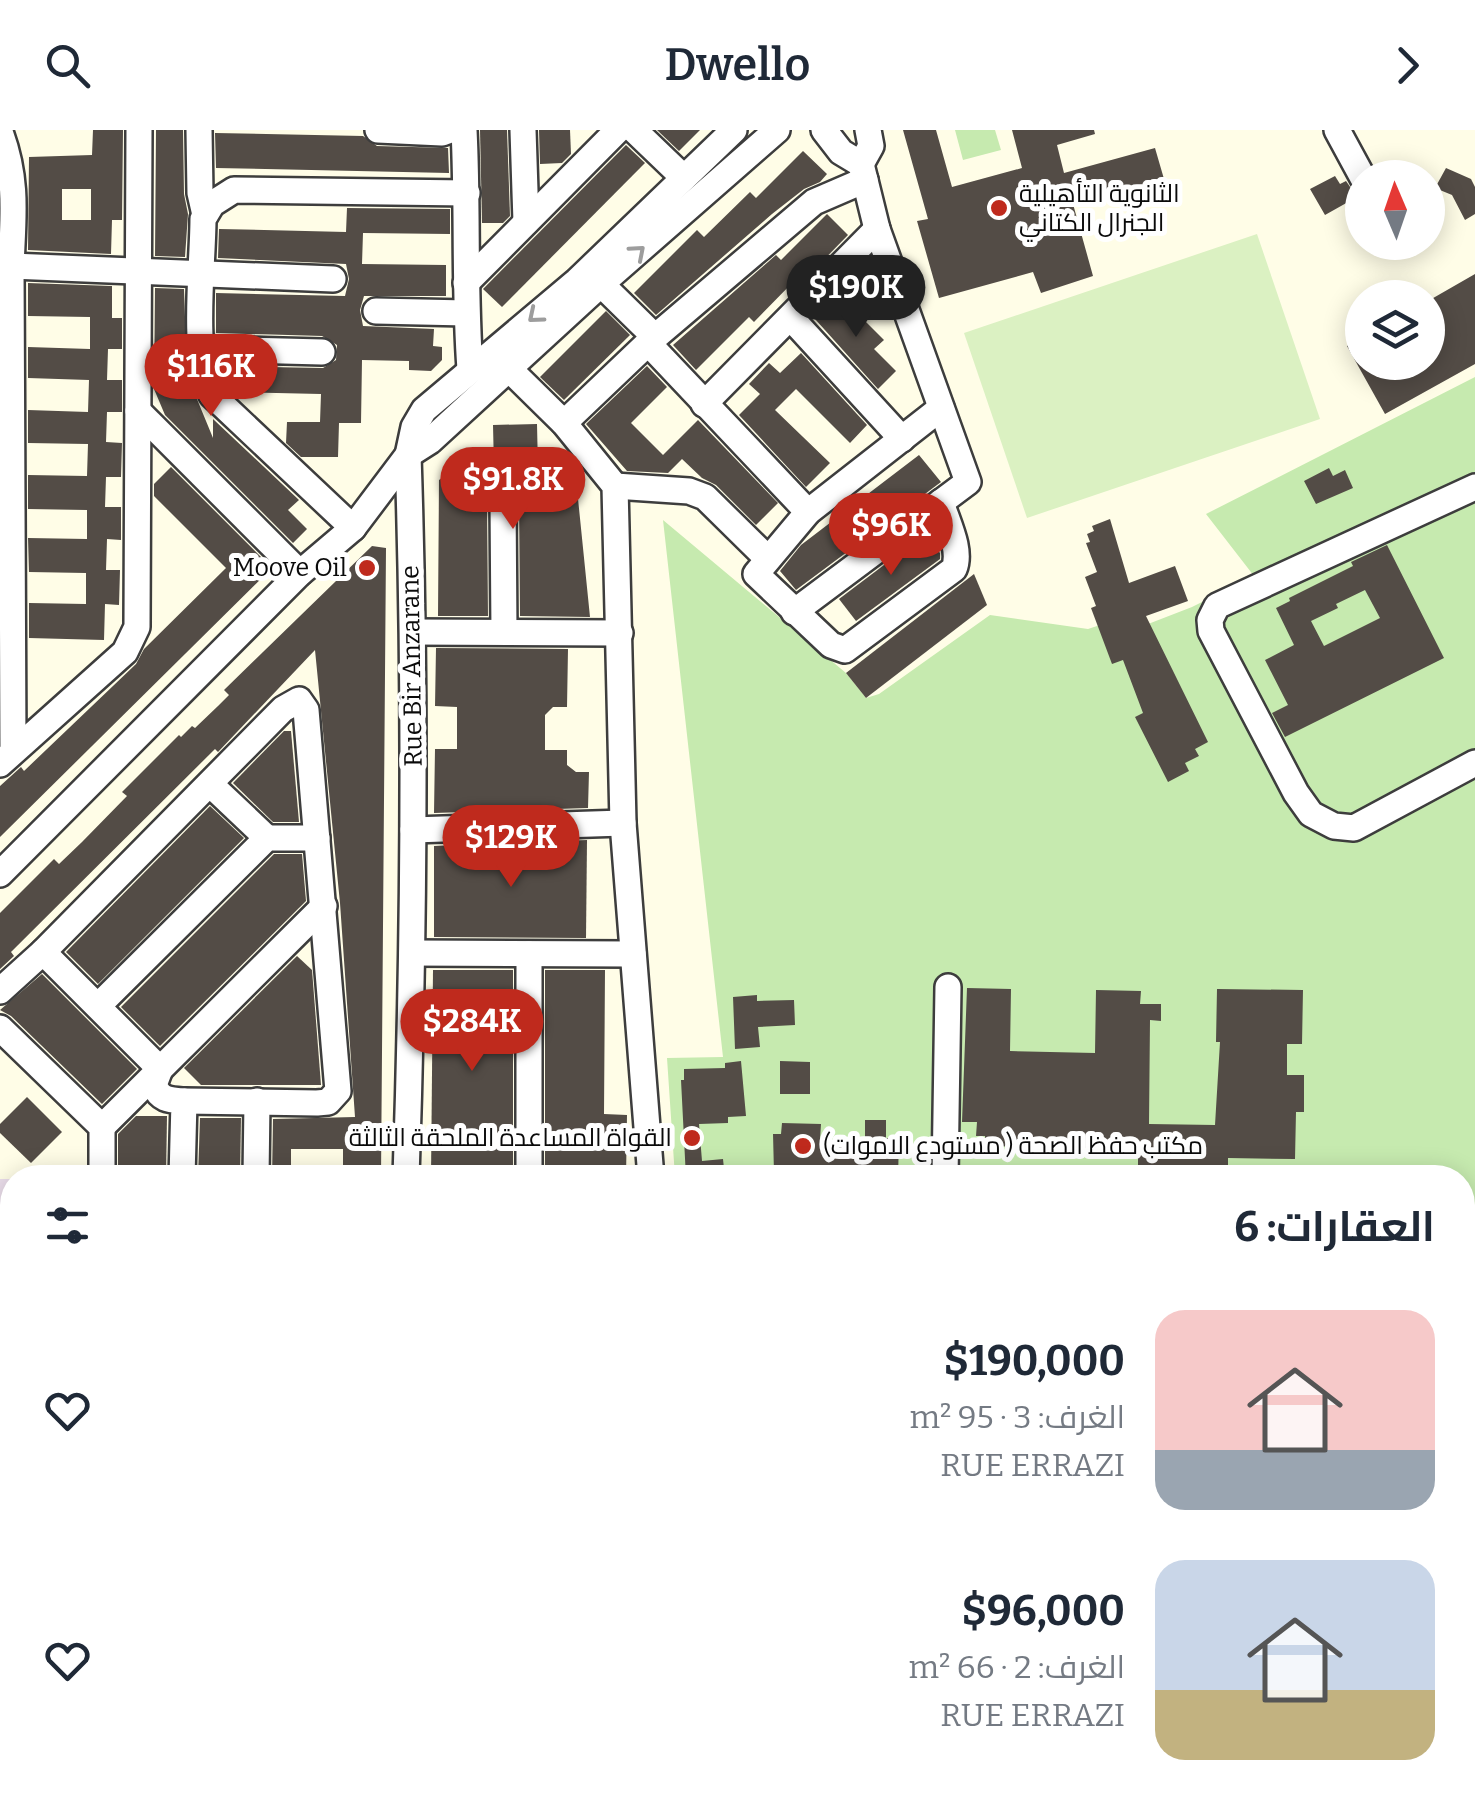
<!DOCTYPE html>
<html lang="ar">
<meta charset="utf-8">
<style>
:root{--surface:#fff;--page:#f6f6f7;--text:#1f2937;--muted:#747a83;--accent:#bf2a1d}
body{margin:0;font-family:Bitter,Cairo,serif;background:var(--page);color:var(--text);direction:rtl;height:100vh;display:flex;flex-direction:column;font-size:38px;white-space:nowrap}
*{box-sizing:border-box;margin:0}
p{font-size:32px;color:var(--muted)}
.icon{flex:none;width:55px;height:55px;fill:none;stroke:currentColor;stroke-width:2;stroke-linecap:round;stroke-linejoin:round}
.map{position:relative;flex:1;overflow:hidden;direction:ltr}
.panel{position:absolute;left:0px;top:1035px;width:1475px;height:642px;display:flex;flex-direction:column;background:var(--surface);border-radius:40px 40px 0 0;box-shadow:0 5px 25px #0003;direction:rtl}
.panel>*{flex:none}
.needle{width:65px;rotate:358deg}
.controls{position:absolute;left:1345px;top:30px;display:grid;gap:20px}
.controls a{display:grid;place-items:center;width:100px;height:100px;border-radius:50%;background:var(--surface);box-shadow:0 5px 25px #0003;font-size:50px}
.price{position:absolute;translate:-50% -85px;padding:0 22px;border-radius:35px;background:var(--accent);color:#fff;font-size:32px;line-height:65px;filter:drop-shadow(0 2px 5px #0008)}
.price::after{content:'';position:absolute;left:50%;top:60px;width:30px;height:22px;margin-left:-15px;background:inherit;clip-path:polygon(0 0,100% 0,50% 100%)}
.price.current{background:#222;color:#fff}
ul{padding:0;list-style:none}
li{display:flex;align-items:center;gap:30px;height:250px;padding:0 40px}
li span{display:grid;place-items:center;flex:none;width:280px;height:200px;border-radius:30px;color:#555}
li>.icon{margin-inline-start:auto}
span .icon{width:120px;height:120px;fill:#fffc;stroke-width:1}
li b{font-size:42px}
h2{display:flex;justify-content:space-between;align-items:center;height:120px;padding:0 40px;font-size:42px}
header{display:flex;justify-content:space-between;align-items:center;height:130px;padding:0 40px;background:var(--surface);font-size:45px;font-weight:600}
.map>svg:first-child{display:block}
</style>
<header><svg class="icon" aria-label="forward" viewBox="0 0 24 24"><path d="M9 5l7 7-7 7"/></svg>Dwello<svg class="icon" aria-label="search" viewBox="0 0 24 24"><circle cx="10" cy="10" r="6"/><path d="M15 15l6 6"/></svg></header>
<div class="map">
<svg width="1475" height="1676" viewBox="0 0 1475 1676">
<rect width="100%" height="100%" fill="#fffde7"/>
<g fill="#eaddea">
<rect x="0" y="1049" width="12" height="317"/>
<path d="M 1475,1565 L 1475,1676 L 915,1676 L 912,1665 L 1462,1665 L 1463,1566 Z"/>
</g>
<g fill="#c6eaaf">
<path d="M 955,0 L 995,0 L 1001,20 L 963,30 Z"/>
<path d="M 1475,247 L 1475,1118 L 1463,1118 L 1462,1048 L 675,1047 L 667,928 L 723,927 L 663,390 L 846,543 L 866,568 L 879,564 L 990,485 L 1088,499 L 1124,487 L 1130,501 L 1192,477 L 1254,446 L 1206,384 Z"/>
</g>
<g fill="#dbf1c2">
<path d="M 1257,104 L 1320,289 L 1027,388 L 964,203 Z"/>
<path d="M 453,1665 L 573,1665 L 578,1676 L 458,1676 Z"/>
</g>
<g fill="#534c46" fill-rule="evenodd">
<path d="M 93,0 L 123,0 L 122,90 L 112,90 L 111,124 L 28,120 L 29,27 L 92,25 ZM 62,59 L 91,59 L 91,90 L 62,90 Z"/>
<path d="M 156,0 L 183,0 L 184,64 L 188,84 L 185,127 L 155,126 Z"/>
<path d="M 480,0 L 507,0 L 510,86 L 503,93 L 482,93 Z"/>
<path d="M 539,0 L 570,0 L 571,24 L 562,33 L 540,34 Z"/>
<path d="M 657,0 L 700,0 L 679,21 Z"/>
<path d="M 903,0 L 936,0 L 952,57 L 1022,38 L 1012,0 L 1094,0 L 1095,4 L 1057,15 L 1064,43 L 1155,18 L 1164,49 L 1073,74 L 1093,146 L 1041,163 L 1033,142 L 939,168 L 917,91 L 928,89 Z"/>
<path d="M 215,3 L 363,6 L 377,16 L 448,18 L 449,43 L 216,38 Z"/>
<path d="M 626,15 L 645,33 L 502,177 L 483,159 Z"/>
<path d="M 803,21 L 827,44 L 820,52 L 804,59 L 772,84 L 656,185 L 634,163 L 697,100 L 704,107 L 750,62 L 756,68 Z"/>
<path d="M 1446,38 L 1471,49 L 1475,57 L 1475,84 L 1465,90 L 1452,65 L 1435,58 Z"/>
<path d="M 1335,46 L 1340,54 L 1346,51 L 1357,67 L 1325,85 L 1310,59 Z"/>
<path d="M 347,78 L 450,79 L 450,104 L 363,103 L 362,134 L 446,135 L 446,166 L 364,166 L 360,180 L 363,196 L 434,199 L 433,216 L 442,217 L 442,230 L 431,241 L 409,240 L 409,231 L 362,230 L 361,293 L 339,293 L 338,327 L 301,327 L 286,313 L 287,292 L 320,292 L 321,264 L 233,262 L 226,256 L 220,236 L 323,238 L 336,230 L 337,215 L 322,206 L 216,203 L 216,163 L 345,166 L 349,149 L 346,134 L 218,128 L 219,99 L 346,102 Z"/>
<path d="M 827,84 L 848,105 L 803,151 L 798,147 L 754,192 L 749,187 L 696,240 L 673,215 L 776,125 L 781,130 Z"/>
<path d="M 1475,144 L 1475,234 L 1385,284 L 1347,216 L 1362,207 L 1362,232 L 1428,232 L 1428,171 Z"/>
<path d="M 28,153 L 112,156 L 112,188 L 122,188 L 122,219 L 108,219 L 107,250 L 122,250 L 122,282 L 107,282 L 106,312 L 122,313 L 121,347 L 106,347 L 105,377 L 121,377 L 121,410 L 107,409 L 106,440 L 120,440 L 119,475 L 105,474 L 104,510 L 29,508 L 29,473 L 86,474 L 86,443 L 29,442 L 28,408 L 87,409 L 87,380 L 28,379 L 28,345 L 87,346 L 88,314 L 28,313 L 28,280 L 88,282 L 89,250 L 28,248 L 28,217 L 90,219 L 90,187 L 28,186 Z"/>
<path d="M 155,158 L 184,159 L 187,243 L 182,243 L 192,257 L 213,308 L 213,289 L 299,370 L 288,380 L 307,399 L 293,413 L 165,285 L 154,259 Z"/>
<path d="M 839,165 L 884,210 L 874,219 L 896,241 L 878,259 L 815,189 Z"/>
<path d="M 606,181 L 630,205 L 564,270 L 540,247 Z"/>
<path d="M 801,223 L 867,295 L 850,313 L 796,259 L 775,280 L 830,333 L 806,357 L 739,285 L 760,264 L 749,254 L 769,233 L 780,243 Z"/>
<path d="M 647,236 L 667,257 L 631,293 L 663,325 L 698,290 L 778,373 L 756,395 L 716,355 L 702,348 L 682,329 L 668,343 L 627,341 L 586,294 Z"/>
<path d="M 537,294 L 538,339 L 575,339 L 590,487 L 520,486 L 519,369 L 516,360 L 504,353 L 494,356 L 487,369 L 488,486 L 438,486 L 439,350 L 466,332 L 466,338 L 494,338 L 493,295 Z"/>
<path d="M 919,325 L 941,352 L 796,460 L 791,454 L 780,441 L 801,415 Z"/>
<path d="M 171,337 L 272,438 L 0,707 L 0,656 L 21,637 L 24,641 L 136,534 L 144,519 L 226,438 L 154,366 L 154,354 Z"/>
<path d="M 1329,338 L 1333,346 L 1345,340 L 1353,358 L 1316,374 L 1304,351 Z"/>
<path d="M 1110,389 L 1129,453 L 1175,436 L 1188,471 L 1146,486 L 1208,612 L 1195,619 L 1199,626 L 1185,633 L 1189,641 L 1168,652 L 1135,587 L 1143,583 L 1123,530 L 1112,534 L 1091,478 L 1096,476 L 1085,447 L 1097,442 L 1086,413 L 1090,412 L 1087,404 L 1094,401 L 1092,396 Z"/>
<path d="M 925,404 L 940,423 L 940,429 L 856,491 L 839,469 Z"/>
<path d="M 1387,415 L 1444,528 L 1285,607 L 1272,583 L 1288,575 L 1265,530 L 1294,515 L 1276,478 L 1290,471 L 1289,468 L 1353,436 L 1351,432 ZM 1365,460 L 1380,488 L 1324,516 L 1311,491 L 1338,478 L 1336,474 Z"/>
<path d="M 372,416 L 386,418 L 381,1048 L 343,1048 L 343,1019 L 291,1019 L 291,1048 L 272,1048 L 273,989 L 355,987 L 340,773 L 315,520 L 218,622 L 215,619 L 11,822 L 14,826 L 0,839 L 0,783 L 54,729 L 59,734 L 82,712 L 127,666 L 122,662 L 179,605 L 181,607 L 192,596 L 195,598 L 218,576 L 229,565 L 224,560 Z"/>
<path d="M 974,444 L 987,475 L 866,568 L 846,543 Z"/>
<path d="M 436,518 L 568,519 L 567,577 L 553,577 L 545,585 L 545,620 L 567,620 L 567,635 L 576,642 L 589,642 L 588,678 L 434,683 L 435,619 L 457,619 L 457,577 L 435,576 Z"/>
<path d="M 284,601 L 291,601 L 299,692 L 273,692 L 233,653 Z"/>
<path d="M 210,676 L 244,708 L 98,854 L 66,822 Z"/>
<path d="M 587,710 L 586,808 L 434,807 L 434,716 Z"/>
<path d="M 274,724 L 302,724 L 306,771 L 160,916 L 121,877 Z"/>
<path d="M 297,826 L 312,840 L 321,955 L 201,955 L 184,938 Z"/>
<path d="M 433,840 L 513,840 L 513,1048 L 431,1048 Z"/>
<path d="M 545,840 L 605,840 L 604,984 L 627,985 L 626,1048 L 545,1048 Z"/>
<path d="M 42,844 L 137,939 L 102,974 L 11,886 L 0,880 Z"/>
<path d="M 967,858 L 1011,859 L 1010,921 L 1095,923 L 1096,860 L 1141,861 L 1140,874 L 1161,874 L 1161,891 L 1150,890 L 1149,994 L 1215,995 L 1220,912 L 1216,912 L 1217,859 L 1303,860 L 1302,914 L 1287,914 L 1287,945 L 1304,945 L 1304,982 L 1296,982 L 1295,1029 L 1228,1028 L 1228,1048 L 1138,1048 L 1138,1019 L 1084,1018 L 1084,1026 L 1023,1025 L 1023,1017 L 985,1016 L 985,1006 L 976,1006 L 977,992 L 962,992 Z"/>
<path d="M 757,865 L 757,871 L 794,870 L 795,895 L 758,897 L 760,917 L 735,919 L 733,867 Z"/>
<path d="M 741,931 L 746,986 L 728,987 L 728,993 L 699,994 L 702,1031 L 723,1029 L 725,1048 L 686,1048 L 681,950 L 684,950 L 684,939 L 725,938 L 725,933 Z"/>
<path d="M 780,931 L 810,932 L 810,964 L 780,964 Z"/>
<path d="M 27,967 L 62,1002 L 31,1033 L 0,1003 L 0,994 Z"/>
<path d="M 136,986 L 167,986 L 166,1048 L 118,1048 L 118,1004 Z"/>
<path d="M 200,988 L 241,988 L 240,1048 L 198,1048 Z"/>
<path d="M 865,990 L 886,990 L 886,1008 L 899,1008 L 898,1048 L 779,1048 L 779,1043 L 774,1043 L 773,1004 L 781,1004 L 782,993 L 821,994 L 820,1010 L 853,1011 L 853,1008 L 865,1008 Z"/>
</g>
<g fill="none" stroke-linecap="round" stroke-linejoin="round">
<g stroke="#3d3d3d" stroke-width="30">
<g id="minor">
<path d="M 199,0 L 200,63 L 205,85"/>
<path d="M 378,0 L 442,3 L 450,0"/>
<path d="M 464,0 C 468,80 464,160 470,239"/>
<path d="M 523,0 L 526,92"/>
<path d="M 634,0 L 683,47"/>
<path d="M 824,0 L 841,22 L 861,34"/>
<path d="M 1337,0 L 1363,48"/>
<path d="M 0,2 C 18,50 13,87 11,136 L 13,620"/>
<path d="M 861,34 L 871,16 L 868,0"/>
<path d="M 1399,112 L 1400,114"/>
<path d="M 11,136 L 333,149"/>
<path d="M 466,153 L 618,0"/>
<path d="M 601,154 L 655,207"/>
<path d="M 376,181 L 466,183"/>
<path d="M 791,188 L 902,309"/>
<path d="M 648,213 L 808,382"/>
<path d="M 201,219 L 322,222"/>
<path d="M 508,238 L 564,293 L 615,356 L 623,693 L 651,1048"/>
<path d="M 704,274 L 877,99"/>
<path d="M 941,278 L 808,382 L 756,444 L 831,515 L 845,520 L 954,439 C 962,420 947,392 941,372"/>
<path d="M 138,281 L 300,443"/>
<path d="M 564,293 L 648,213 L 814,72 L 865,50"/>
<path d="M 615,356 L 689,361 L 705,367 L 768,429"/>
<path d="M 1475,357 L 1217,476 L 1210,490 L 1211,501 L 1296,663 L 1311,684 L 1334,696 L 1354,698 L 1475,633"/>
<path d="M 503,369 L 504,502"/>
<path d="M 353,398 L 212,265 C 191,226 203,135 203,89 L 212,74 L 234,60 L 467,63"/>
<path d="M 794,482 L 968,352 L 877,99 L 861,34"/>
<path d="M 414,502 L 620,503"/>
<path d="M 0,634 L 125,522 L 137,497 L 139,0"/>
<path d="M 210,654 L 267,708"/>
<path d="M 413,700 L 623,693"/>
<path d="M 0,744 L 300,443 L 353,398 L 408,325 L 430,311 L 601,154 L 777,0"/>
<path d="M 43,822 L 160,939 L 154,955 C 160,970 169,970 184,971 L 182,1048"/>
<path d="M 412,823 L 633,824"/>
<path d="M 0,861 L 43,822 L 283,579 L 299,570 L 306,580 L 338,961 L 328,972 L 317,973 L 184,971"/>
<path d="M 98,876 L 267,708 L 317,708"/>
<path d="M 0,898 L 102,997 L 102,1048"/>
<path d="M 102,997 L 324,776"/>
<path d="M 256,1048 L 257,971"/>
<path d="M 406,1048 C 414,807 416,566 408,325 L 414,297 L 424,280 L 577,151 L 734,0"/>
<path d="M 529,1048 L 529,824"/>
<path d="M 945,1048 L 948,857"/>
<path d="M 1462,1140 L 1475,1140"/>
<path d="M 1462,1160 L 1475,1160"/>
<path d="M 600,1665 L 606,1676"/>
<path d="M 716,1665 L 722,1676"/>
<path d="M 900,1665 L 904,1676"/>
<path d="M 120,1676 L 121,1665"/>
<path d="M 397,1676 L 398,1665"/>
<path d="M 803,1676 L 820,1665"/>
</g>
</g>
<use href="#minor" stroke="#fff" stroke-width="25"/>
</g>
<defs><path id="oneway-chevron" d="M-2-3.5L2.5 0L-2 3.5" fill="none" stroke-width="1.6" stroke-linecap="round" stroke-linejoin="round" transform="scale(2.5)"/></defs>
<g stroke="#9d9d9d">
<use href="#oneway-chevron" transform="translate(638 122) rotate(-41)"/>
<use href="#oneway-chevron" transform="translate(535 186) rotate(140)"/>
</g>
<g fill="#bf2a1d" stroke="#fff" stroke-width="4">
<circle cx="999" cy="78" r="10"/>
<circle cx="367" cy="438" r="10"/>
<circle cx="692" cy="1008" r="10"/>
<circle cx="803" cy="1016" r="10"/>
</g>
<g text-anchor="middle" dominant-baseline="central" stroke-width="10" stroke-linejoin="round" paint-order="stroke">
<g font-size="25" fill="#0a0a0a" stroke="#fff" text-anchor="start">
<text x="1019" y="64">الثانوية التأهيلية<tspan x="1019" dy="29">الجنرال الكتاني</tspan></text>
<text x="347" y="438" text-anchor="end">Moove Oil</text>
<text x="672" y="1008" text-anchor="end">القواة المساعدة الملحقة الثالثة</text>
<text x="823" y="1016">مكتب حفظ الصحة ( مستودع الاموات)</text>
</g>
<g font-size="25" fill="#0a0a0a" stroke="#fff">
<text transform="translate(412 536) rotate(-91)">Rue Bir Anzarane</text>
</g>
</g>
</svg>
<div class="controls">
<a><svg class="needle" viewBox="-14 -14 28 28"><path d="M0-13l5 13h-10z" fill="#e53935"/><path d="M0 13l5-13h-10z" fill="#747a83"/></svg></a>
<a><svg class="icon" aria-label="layers" viewBox="0 0 24 24"><path d="M12 4l9 5-9 5-9-5zM3 14l9 5 9-5"/></svg></a>
</div>
<b class="price current" style="left:856px;top:210px">$190K</b>
<b class="price" style="left:211px;top:289px">$116K</b>
<b class="price" style="left:513px;top:402px">$91.8K</b>
<b class="price" style="left:891px;top:448px">$96K</b>
<b class="price" style="left:511px;top:760px">$129K</b>
<b class="price" style="left:472px;top:944px">$284K</b>
<section class="panel">
<h2>العقارات: 6<svg class="icon" aria-label="filters" viewBox="0 0 24 24"><path d="M4 7h16M4 17h16"/><circle cx="9" cy="7" r="2"/><circle cx="15" cy="17" r="2"/></svg></h2>
<ul>
<li><span style="background:linear-gradient(#f6c9c9 70%,#9aa5b1 0)"><svg class="icon" aria-label="home" viewBox="0 0 24 24"><path d="M3 11l9-7 9 7M6 9v11h12V9"/></svg></span><div><b>$190,000</b><p>الغرف: 3 · 95 m²</p><p>RUE ERRAZI</p></div><svg class="icon" aria-label="heart" viewBox="0 0 24 24"><path d="M12 20l-8-8c-3-5 5-10 8-4 3-6 11-1 8 4z"/></svg></li>
<li><span style="background:linear-gradient(#c9d6e8 65%,#c2b280 0)"><svg class="icon" aria-label="home" viewBox="0 0 24 24"><path d="M3 11l9-7 9 7M6 9v11h12V9"/></svg></span><div><b>$96,000</b><p>الغرف: 2 · 66 m²</p><p>RUE ERRAZI</p></div><svg class="icon" aria-label="heart" viewBox="0 0 24 24"><path d="M12 20l-8-8c-3-5 5-10 8-4 3-6 11-1 8 4z"/></svg></li>
</ul>
</section>
</div>
